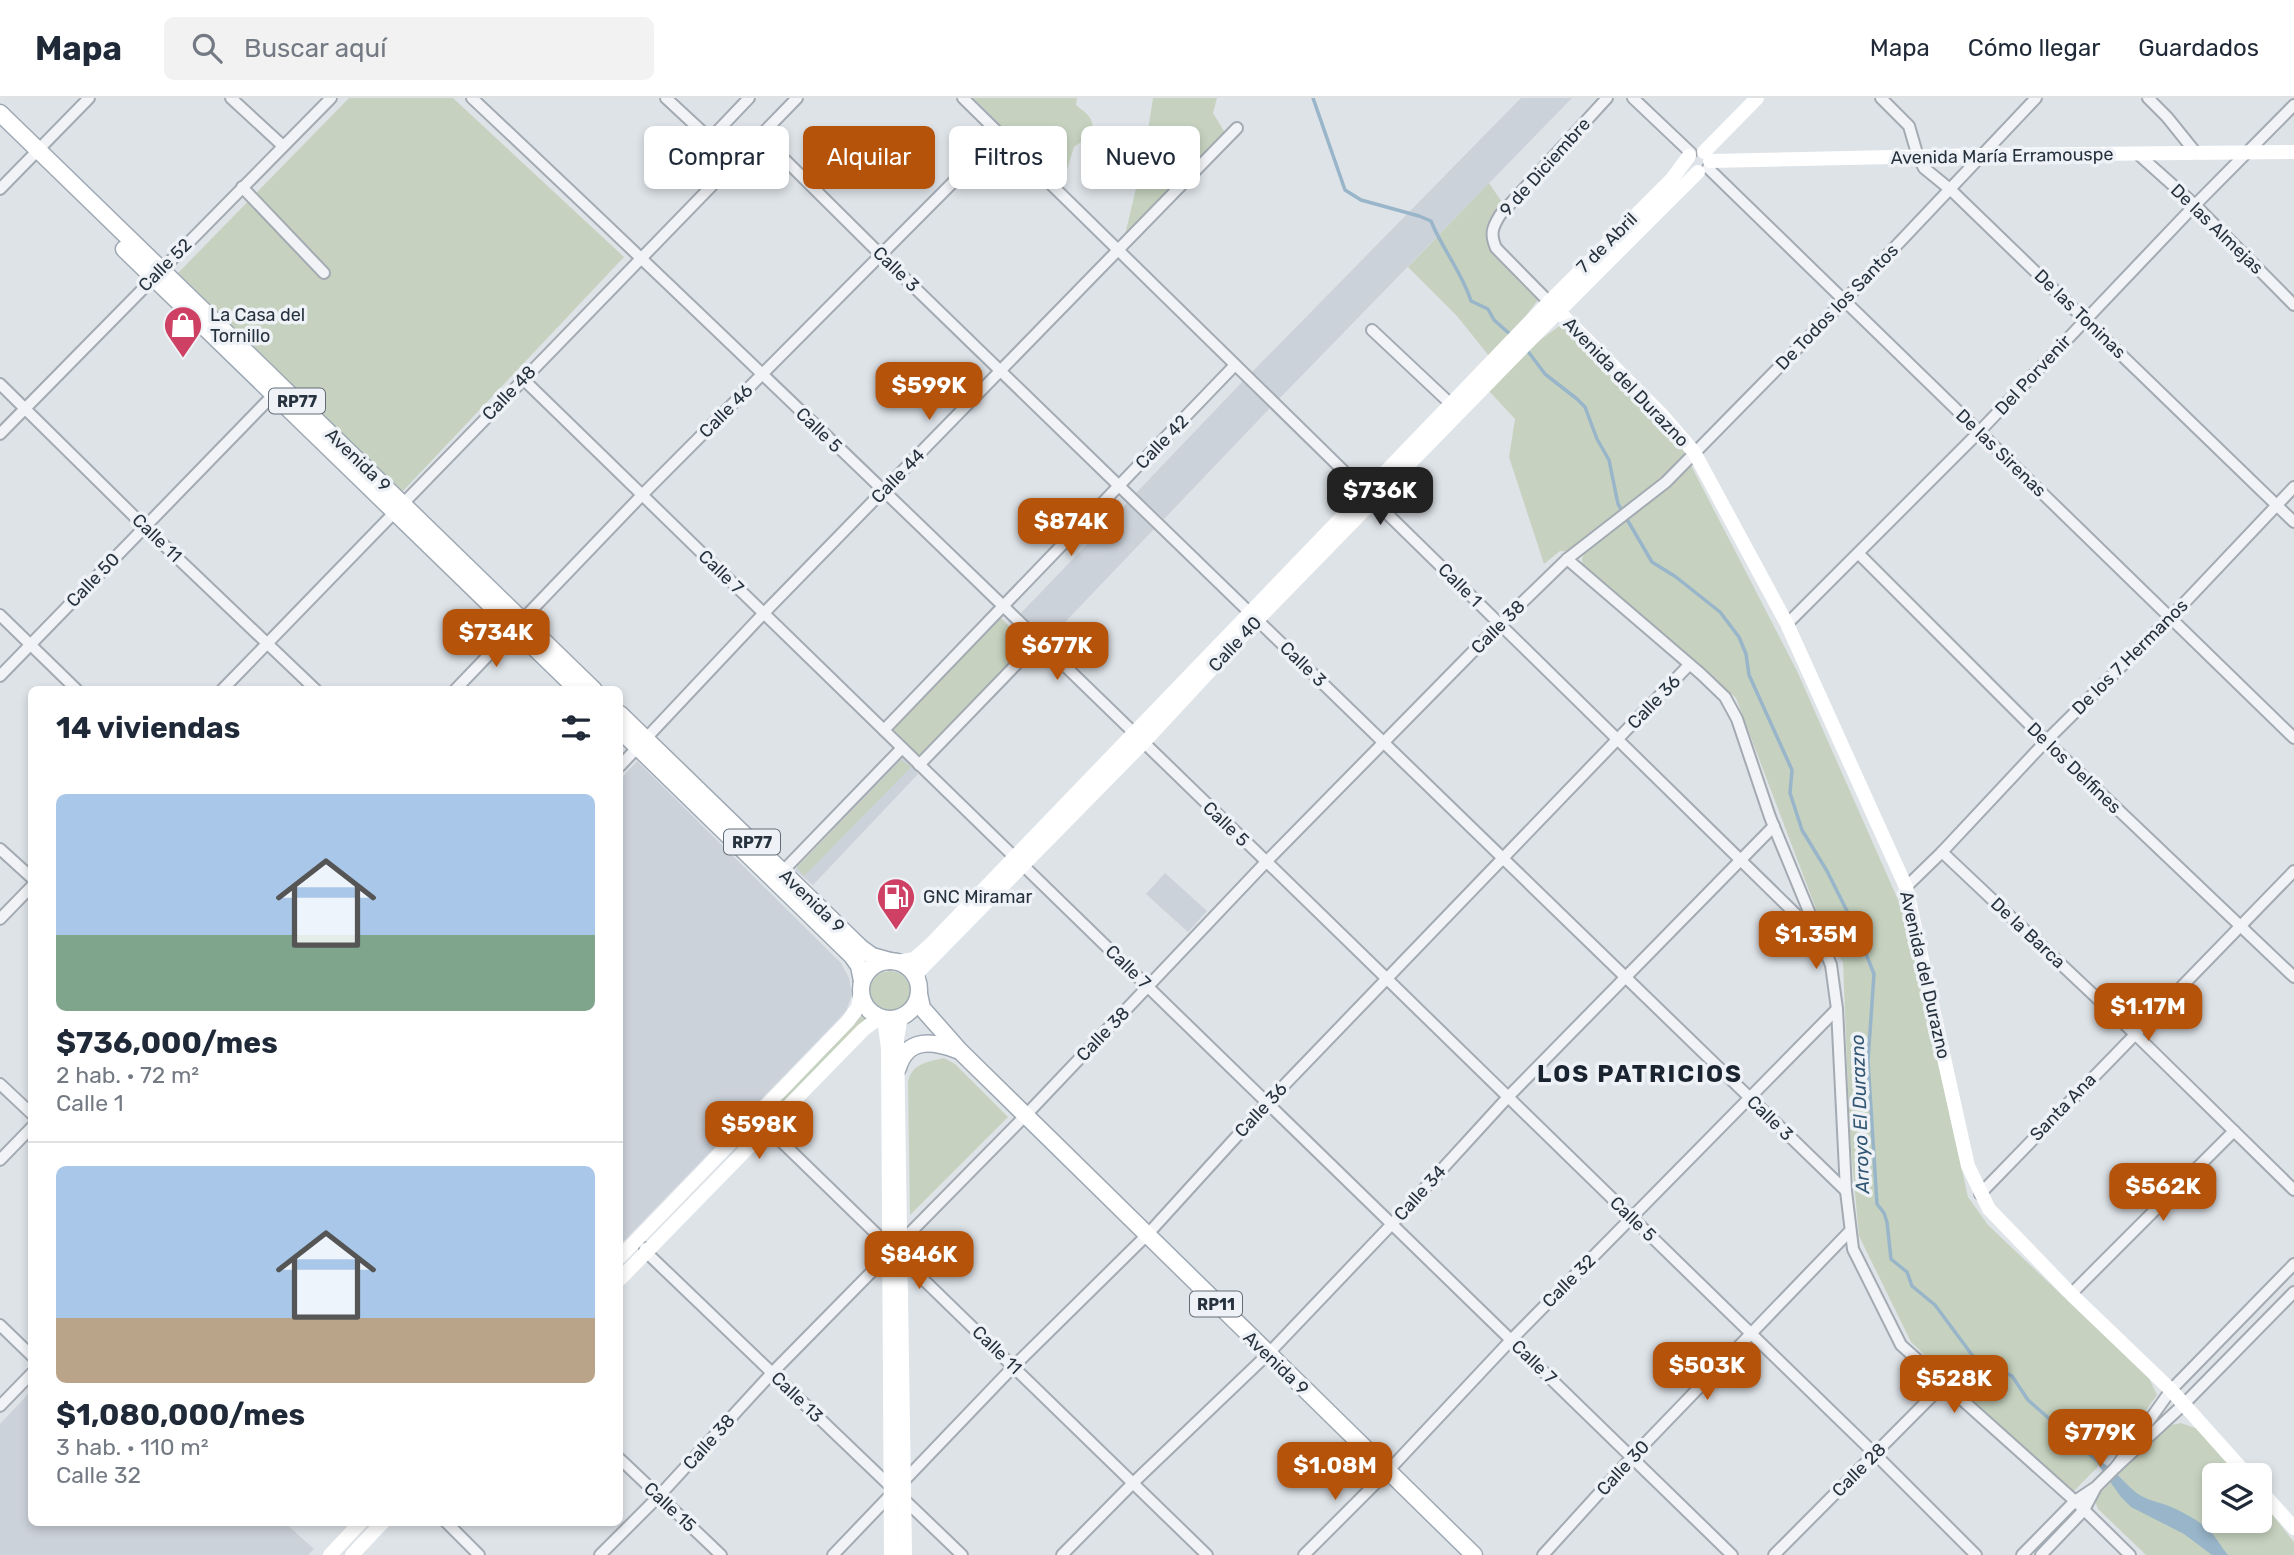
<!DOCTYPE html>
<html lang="es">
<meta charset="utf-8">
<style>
:root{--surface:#fff;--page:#f2f2f3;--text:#1f2937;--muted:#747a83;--line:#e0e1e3;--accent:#b45309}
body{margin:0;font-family:Rubik,sans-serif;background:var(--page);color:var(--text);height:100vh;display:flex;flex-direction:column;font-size:26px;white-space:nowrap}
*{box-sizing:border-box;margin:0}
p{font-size:23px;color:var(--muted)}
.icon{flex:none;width:38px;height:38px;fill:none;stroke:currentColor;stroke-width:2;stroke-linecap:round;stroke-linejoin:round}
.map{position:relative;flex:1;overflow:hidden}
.drawer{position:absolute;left:28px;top:588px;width:595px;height:840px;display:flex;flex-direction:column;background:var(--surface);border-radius:10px;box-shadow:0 4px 10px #0003}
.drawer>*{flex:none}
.top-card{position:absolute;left:644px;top:28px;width:665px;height:63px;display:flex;gap:14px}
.fabs{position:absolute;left:2202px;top:1365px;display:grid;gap:14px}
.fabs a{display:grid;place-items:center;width:70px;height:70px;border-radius:10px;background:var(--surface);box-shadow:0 4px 10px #0003;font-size:35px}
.price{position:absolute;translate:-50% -60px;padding:0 16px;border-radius:14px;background:var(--accent);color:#fff;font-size:23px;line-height:46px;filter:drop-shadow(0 2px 4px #0008)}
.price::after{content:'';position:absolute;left:50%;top:42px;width:21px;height:16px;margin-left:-10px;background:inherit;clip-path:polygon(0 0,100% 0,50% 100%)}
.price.active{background:#222;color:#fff}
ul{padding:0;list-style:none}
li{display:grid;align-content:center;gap:14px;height:371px;padding:0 28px}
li+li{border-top:2px solid var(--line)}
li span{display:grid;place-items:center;height:217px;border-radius:10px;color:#555}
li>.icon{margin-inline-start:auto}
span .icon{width:126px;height:126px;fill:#fffc;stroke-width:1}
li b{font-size:30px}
h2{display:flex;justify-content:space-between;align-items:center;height:84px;padding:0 28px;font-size:30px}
.chip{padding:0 24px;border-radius:10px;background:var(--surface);box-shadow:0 4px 10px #0003;font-size:24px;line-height:63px}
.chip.active{background:var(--accent);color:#fff}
header{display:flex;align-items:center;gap:42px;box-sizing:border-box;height:98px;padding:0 35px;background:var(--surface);border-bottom:2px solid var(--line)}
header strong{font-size:33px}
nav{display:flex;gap:38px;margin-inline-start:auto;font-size:24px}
.search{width:490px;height:63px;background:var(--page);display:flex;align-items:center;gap:18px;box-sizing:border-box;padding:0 24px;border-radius:10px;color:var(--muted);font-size:26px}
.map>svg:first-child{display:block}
</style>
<header>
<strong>Mapa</strong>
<div class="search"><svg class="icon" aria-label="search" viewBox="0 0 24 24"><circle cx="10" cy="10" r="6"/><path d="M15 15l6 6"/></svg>Buscar aquí</div>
<nav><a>Mapa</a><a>Cómo llegar</a><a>Guardados</a></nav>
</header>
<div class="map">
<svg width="2294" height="1457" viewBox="0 0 2294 1457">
<rect width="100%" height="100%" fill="#dee3e8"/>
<g fill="#ccd2da">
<path d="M 1521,0 L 1572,0 L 1279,301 L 1251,275 Z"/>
<path d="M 1243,283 L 1271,309 L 1164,421 L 1136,395 Z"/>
<path d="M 1127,405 L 1154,431 L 1047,543 L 1020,516 Z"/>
<path d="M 902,658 L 918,676 L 813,787 L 795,772 Z"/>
<path d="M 637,663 L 841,865 L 849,880 L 852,897 L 846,913 L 834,926 L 620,1147 L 620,682 Z"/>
<path d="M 1165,775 L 1207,813 L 1188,834 L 1146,796 Z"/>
<path d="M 31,1293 L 32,1424 L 285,1425 L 314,1451 L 308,1457 L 0,1457 L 0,1326 Z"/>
</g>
<g fill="#c6d2bf">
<path d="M 349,0 L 453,0 L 624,159 L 402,394 L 178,175 Z"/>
<path d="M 973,0 L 1077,0 L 1076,7 C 1088,17 1095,20 1092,36 L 1074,49 L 1065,78 L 1058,84 Z"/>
<path d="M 1153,0 L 1217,0 L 1213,15 L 1225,35 L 1125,137 L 1145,52 Z"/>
<path d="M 1489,85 L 1502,104 C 1477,133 1482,145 1507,170 C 1517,180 1527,191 1538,202 L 1515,232 L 1489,258 L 1457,218 L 1408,169 Z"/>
<path d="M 1562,226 L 1682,350 L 1797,573 L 1906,820 L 1968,1099 L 1988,1127 L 2149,1280 L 2157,1297 L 2125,1341 L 2072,1395 L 1911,1244 L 1859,1138 L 1850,1041 L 1843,864 L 1827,840 L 1736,600 L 1583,469 L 1582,461 L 1584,455 L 1560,453 L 1544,466 L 1509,359 L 1515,321 L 1489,293 L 1532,248 Z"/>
<path d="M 1000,519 L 1029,547 L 921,660 L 893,631 Z"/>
<path d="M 901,662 L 911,669 L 804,778 L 797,769 Z"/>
<circle cx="890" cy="893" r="20"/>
<path d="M 861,918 L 866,922 L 778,1011 L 775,1008 Z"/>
<path d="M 944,960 L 955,966 L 1008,1019 L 910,1117 L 908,984 C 912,965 928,964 944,960 Z"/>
<path d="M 2181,1325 L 2206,1334 L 2241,1377 L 2214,1377 L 2214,1423 L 2259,1423 L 2259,1400 L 2294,1444 L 2294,1457 L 2146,1457 L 2098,1411 L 2094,1401 L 2164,1331 L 2171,1327 Z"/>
</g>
<path fill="#99b5c9" d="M 2094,1361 C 2113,1367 2123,1385 2138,1396 C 2147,1402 2158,1404 2169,1408 C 2183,1414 2200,1423 2211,1434 C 2217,1441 2222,1450 2228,1457 L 2212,1457 L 2184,1436 L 2131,1409 L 2121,1399 Z"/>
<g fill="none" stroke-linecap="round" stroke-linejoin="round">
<g stroke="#99b5c9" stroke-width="3.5">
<path d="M 1313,0 L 1345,92 L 1361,102 L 1419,118 L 1431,123 C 1442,151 1462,174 1471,203 L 1488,211 L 1494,222 L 1511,237"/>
<path d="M 1527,252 L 1545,276 L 1577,301 L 1585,309 L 1597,341 L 1609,362 L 1618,406 L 1652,464 L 1676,479 L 1720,514 L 1739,539 L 1746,556 L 1749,577 L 1792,672 L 1790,695 L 1802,732 L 1827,773 L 1857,833 L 1874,876 L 1868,963 L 1877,1106 L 1884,1115 L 1887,1124 L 1891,1161 L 1907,1174 L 1912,1188 L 1935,1207 L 1984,1273 L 1987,1275 L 2004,1274 L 2012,1278 L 2028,1302 L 2096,1362"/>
</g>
<g stroke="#a3aab2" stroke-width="14">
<g id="minor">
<path d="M 231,0 L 283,48"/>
<path d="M 472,0 C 945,446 1408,903 1875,1356 L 1976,1457"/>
<path d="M 666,0 L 736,65"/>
<path d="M 963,0 L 1813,833"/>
<path d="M 1633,0 L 1691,55"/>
<path d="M 1881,0 L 1909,28 L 1918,59 L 1924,70 L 1951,92 L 2294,424"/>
<path d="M 2148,0 L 2167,19 L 2196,55"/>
<path d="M 761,38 L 881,157 L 1846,1093"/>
<path d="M 709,42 L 749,0"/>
<path d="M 2138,56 L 2195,107 L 2294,207"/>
<path d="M 1708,70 L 2294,640"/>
<path d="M 242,89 L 324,175"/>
<path d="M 0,91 L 89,0"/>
<path d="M 1549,204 L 1496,150 C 1490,136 1492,130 1500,117 L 1607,0"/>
<path d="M 1372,232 L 1455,310"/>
<path d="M 523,281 L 1732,1457"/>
<path d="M 0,286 L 145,429 L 316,592"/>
<path d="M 0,336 L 331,0"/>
<path d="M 1859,456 L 2046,643 L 2294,879"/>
<path d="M 1567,461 L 1701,576 L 1725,599 L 1737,621 L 1770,719 L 1831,867 L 1837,911 L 1846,1093 L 1853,1151 L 1901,1247 L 2075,1403 L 2130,1457"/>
<path d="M 0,517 L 77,592"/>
<path d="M 1787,526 L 1979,334 L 2195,107 L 2294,7"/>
<path d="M 0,578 L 277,293"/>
<path d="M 222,592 L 797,0"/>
<path d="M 455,592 L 642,397 L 1000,37"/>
<path d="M 884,632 L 1235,267"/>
<path d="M 919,667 L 1038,544"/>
<path d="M 620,668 L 764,515 L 1237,30"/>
<path d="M 0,751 L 32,780"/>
<path d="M 1942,754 L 2135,936 L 2294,1092"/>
<path d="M 782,774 L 902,650"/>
<path d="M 1906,789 L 1942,754 L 2046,643 L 2171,519 L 2294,389"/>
<path d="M 0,821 L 32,788"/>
<path d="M 0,986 L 32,1016"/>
<path d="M 756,1019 L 1207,1457"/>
<path d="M 0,1062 L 32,1029"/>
<path d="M 1980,1096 L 2294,773"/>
<path d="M 645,1150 L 646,1154 L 962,1457"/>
<path d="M 2294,1166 L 2171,1292 L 2116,1369 L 2184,1306 L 2294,1194"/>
<path d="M 2071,1196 L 2234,1033"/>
<path d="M 0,1227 L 32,1258"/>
<path d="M 0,1308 L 32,1275"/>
<path d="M 620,1361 L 721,1457"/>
<path d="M 446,1424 L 479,1457"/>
<path d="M 600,1457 L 659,1398 L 772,1275 L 1025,1018 L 1266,764 L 1500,526 L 1567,461 L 1666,384 L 1844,203 L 2036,0"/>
<path d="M 833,1457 L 1013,1269 L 1147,1137 L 1267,1005 L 1689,567"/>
<path d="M 1062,1457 L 1133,1385 L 1268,1256 L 1391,1127 L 1508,999 L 1774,728"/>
<path d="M 1304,1457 L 1388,1373 L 1511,1242 L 1837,911"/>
<path d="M 1543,1457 L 1632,1359 L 1850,1133"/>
<path d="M 1774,1457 L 1943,1287"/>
<path d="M 2022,1457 L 2075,1403 L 2096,1389 L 2116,1369"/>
<path d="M 2041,1457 L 2084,1412 L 2095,1391"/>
</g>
</g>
<g stroke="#9ea9b4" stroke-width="19">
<g id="primary">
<path d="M 0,15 L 594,592"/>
<path d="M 124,151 L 578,592"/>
<path d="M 620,616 L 861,850 L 872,858 L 890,863"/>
<path d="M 620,632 L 852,858 L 859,868 L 862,883"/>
<circle cx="890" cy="892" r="29"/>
<path d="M 919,896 L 922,910 L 960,953 L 1474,1457"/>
<path d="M 898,970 C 907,939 933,943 957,952"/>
</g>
</g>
<use href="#minor" stroke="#f1f3f6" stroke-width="10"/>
<g stroke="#fff" stroke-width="14">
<path d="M 1704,54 L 1757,0"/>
<path d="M 1710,63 L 1983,57 L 2294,54"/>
<path d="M 1549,204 L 1662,317 L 1694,354 L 1787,526 L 1906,789 L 1968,1068 L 1989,1111 L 2071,1196 L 2171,1292 L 2247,1377"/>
<path d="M 898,864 L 914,861 L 930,847 L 1549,204 L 1672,81 L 1689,58"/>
<path d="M 917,882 L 918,875 L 922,870 L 1143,645 L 1257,522 L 1532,240 L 1698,74"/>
<path d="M 903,918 L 900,924 L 897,941 L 905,1457"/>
<path d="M 881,920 L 885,928 L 888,950 L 891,1457"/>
<path d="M 620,1159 L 848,923 L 858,909 L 861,892"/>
<path d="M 620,1181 L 863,932 L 880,919"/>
<path d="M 2259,1391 L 2294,1430"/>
<path d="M 330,1457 L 361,1424"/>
<path d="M 352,1457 L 383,1424"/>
</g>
<use href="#primary" stroke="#fff" stroke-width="16"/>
</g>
<defs>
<g id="shop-pin" transform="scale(2.0125)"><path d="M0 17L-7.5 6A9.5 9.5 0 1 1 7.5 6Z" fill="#cf4164" stroke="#eef2f6"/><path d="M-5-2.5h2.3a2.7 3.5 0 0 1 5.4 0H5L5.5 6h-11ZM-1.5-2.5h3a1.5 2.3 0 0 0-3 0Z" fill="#fff"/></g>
<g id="fuel-pin" transform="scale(2.0125)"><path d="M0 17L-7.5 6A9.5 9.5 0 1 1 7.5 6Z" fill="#cf4164" stroke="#eef2f6"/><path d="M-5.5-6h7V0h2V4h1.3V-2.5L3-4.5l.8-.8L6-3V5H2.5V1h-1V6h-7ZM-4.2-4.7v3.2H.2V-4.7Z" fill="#fff"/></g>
</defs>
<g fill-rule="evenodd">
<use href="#shop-pin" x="183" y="227"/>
<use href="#fuel-pin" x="896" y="799"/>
</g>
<g text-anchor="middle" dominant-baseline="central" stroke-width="7" stroke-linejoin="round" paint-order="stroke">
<g fill="#eef2f6" stroke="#636c76" stroke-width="2">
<rect x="269" y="290.5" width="56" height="25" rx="5"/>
<rect x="724" y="731.5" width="56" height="25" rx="5"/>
<rect x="1190" y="1193.5" width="52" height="25" rx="5"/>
</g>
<g font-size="16" font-weight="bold" fill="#27323f">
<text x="297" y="303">RP77</text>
<text x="752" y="744">RP77</text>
<text x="1216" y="1206">RP11</text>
</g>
<g font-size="18" fill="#27323f" stroke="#eef2f6">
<text transform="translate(2002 58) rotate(-1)">Avenida María Erramouspe</text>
<text transform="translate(1545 69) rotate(-48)">9 de Diciembre</text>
<text transform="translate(2217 131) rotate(44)">De las Almejas</text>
<text transform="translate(1607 145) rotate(-45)">7 de Abril</text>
<text transform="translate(165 167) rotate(-45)">Calle 52</text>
<text transform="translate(896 171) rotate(44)">Calle 3</text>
<text transform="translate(1837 209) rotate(-46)">De Todos los Santos</text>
<text transform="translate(2080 216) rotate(44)">De las Toninas</text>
<text transform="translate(2033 277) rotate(-47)">Del Porvenir</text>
<text transform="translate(1626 284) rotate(46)">Avenida del Durazno</text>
<text transform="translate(509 295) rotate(-46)">Calle 48</text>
<text transform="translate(726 313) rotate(-45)">Calle 46</text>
<text transform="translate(819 332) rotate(44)">Calle 5</text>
<text transform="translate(1162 344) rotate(-46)">Calle 42</text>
<text transform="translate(2001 355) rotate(44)">De las Sirenas</text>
<text transform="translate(358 362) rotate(44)">Avenida 9</text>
<text transform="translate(898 378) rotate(-46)">Calle 44</text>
<text transform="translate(157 440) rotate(44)">Calle 11</text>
<text transform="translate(721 474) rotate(44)">Calle 7</text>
<text transform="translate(93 482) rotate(-46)">Calle 50</text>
<text transform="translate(1460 487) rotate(45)">Calle 1</text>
<text transform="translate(1498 529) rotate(-45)">Calle 38</text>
<text transform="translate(1235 546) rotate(-47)">Calle 40</text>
<text transform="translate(2130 559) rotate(-45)">De los 7 Hermanos</text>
<text transform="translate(1303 566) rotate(44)">Calle 3</text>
<text transform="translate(1654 604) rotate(-46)">Calle 36</text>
<text transform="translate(2074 670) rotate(44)">De los Delfines</text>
<text transform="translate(1226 726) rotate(44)">Calle 5</text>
<text transform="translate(812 803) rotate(44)">Avenida 9</text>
<text transform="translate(2028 835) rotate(43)">De la Barca</text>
<text transform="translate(1128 869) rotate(44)">Calle 7</text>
<text transform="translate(1925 877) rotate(77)">Avenida del Durazno</text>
<text transform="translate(1103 936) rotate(-46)">Calle 38</text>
<text transform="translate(2063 1009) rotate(-46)">Santa Ana</text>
<text transform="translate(1261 1012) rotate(-47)">Calle 36</text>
<text transform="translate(1770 1020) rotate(44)">Calle 3</text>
<text transform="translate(1420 1095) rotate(-48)">Calle 34</text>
<text transform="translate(1633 1121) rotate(44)">Calle 5</text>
<text transform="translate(1569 1183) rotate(-45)">Calle 32</text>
<text transform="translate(997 1252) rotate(44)">Calle 11</text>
<text transform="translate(1534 1264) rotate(44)">Calle 7</text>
<text transform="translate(1276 1265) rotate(44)">Avenida 9</text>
<text transform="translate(797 1299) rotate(44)">Calle 13</text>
<text transform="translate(709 1344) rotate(-48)">Calle 38</text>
<text transform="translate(1623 1370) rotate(-47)">Calle 30</text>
<text transform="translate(1859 1372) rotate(-45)">Calle 28</text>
<text transform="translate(670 1409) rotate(43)">Calle 15</text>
</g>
<g font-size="18" fill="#27323f" stroke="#eef2f6" text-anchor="start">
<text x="210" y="217">La Casa del<tspan x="210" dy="21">Tornillo</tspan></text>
<text x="923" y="799">GNC Miramar</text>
</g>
<g font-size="19" font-style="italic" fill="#315573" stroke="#eef2f6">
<text transform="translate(1860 1016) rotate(-92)">Arroyo El Durazno</text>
</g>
<g font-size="24" font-weight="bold" letter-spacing="2" fill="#1a2330" stroke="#eef2f6">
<text x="1640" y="976">LOS PATRICIOS</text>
</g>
</g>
</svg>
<div class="fabs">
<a><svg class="icon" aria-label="layers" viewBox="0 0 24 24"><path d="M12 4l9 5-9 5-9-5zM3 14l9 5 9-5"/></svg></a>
</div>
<b class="price" style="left:929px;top:324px">$599K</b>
<b class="price active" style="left:1380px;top:429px">$736K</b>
<b class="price" style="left:1071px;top:460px">$874K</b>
<b class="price" style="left:496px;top:571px">$734K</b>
<b class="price" style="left:1057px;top:584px">$677K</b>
<b class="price" style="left:1816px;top:873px">$1.35M</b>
<b class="price" style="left:2148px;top:945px">$1.17M</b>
<b class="price" style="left:759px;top:1063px">$598K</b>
<b class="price" style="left:2163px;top:1125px">$562K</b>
<b class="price" style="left:919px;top:1193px">$846K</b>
<b class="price" style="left:1707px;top:1304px">$503K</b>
<b class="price" style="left:1954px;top:1317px">$528K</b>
<b class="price" style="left:2100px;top:1371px">$779K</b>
<b class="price" style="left:1335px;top:1404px">$1.08M</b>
<div class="top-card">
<a class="chip">Comprar</a>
<a class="chip active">Alquilar</a>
<a class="chip">Filtros</a>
<a class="chip">Nuevo</a>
</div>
<section class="drawer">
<h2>14 viviendas<svg class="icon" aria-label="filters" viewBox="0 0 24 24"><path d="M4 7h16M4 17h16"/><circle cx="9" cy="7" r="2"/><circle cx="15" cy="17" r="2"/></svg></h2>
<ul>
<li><span style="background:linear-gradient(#a9c7e8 65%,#7fa58c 0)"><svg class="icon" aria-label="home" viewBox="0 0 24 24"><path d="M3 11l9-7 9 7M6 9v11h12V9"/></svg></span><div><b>$736,000/mes</b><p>2 hab. · 72 m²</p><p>Calle 1</p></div></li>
<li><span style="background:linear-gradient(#a9c7e8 70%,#b9a48a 0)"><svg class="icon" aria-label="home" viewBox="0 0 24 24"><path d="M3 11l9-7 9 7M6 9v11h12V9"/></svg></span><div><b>$1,080,000/mes</b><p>3 hab. · 110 m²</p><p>Calle 32</p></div></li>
</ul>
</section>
</div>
